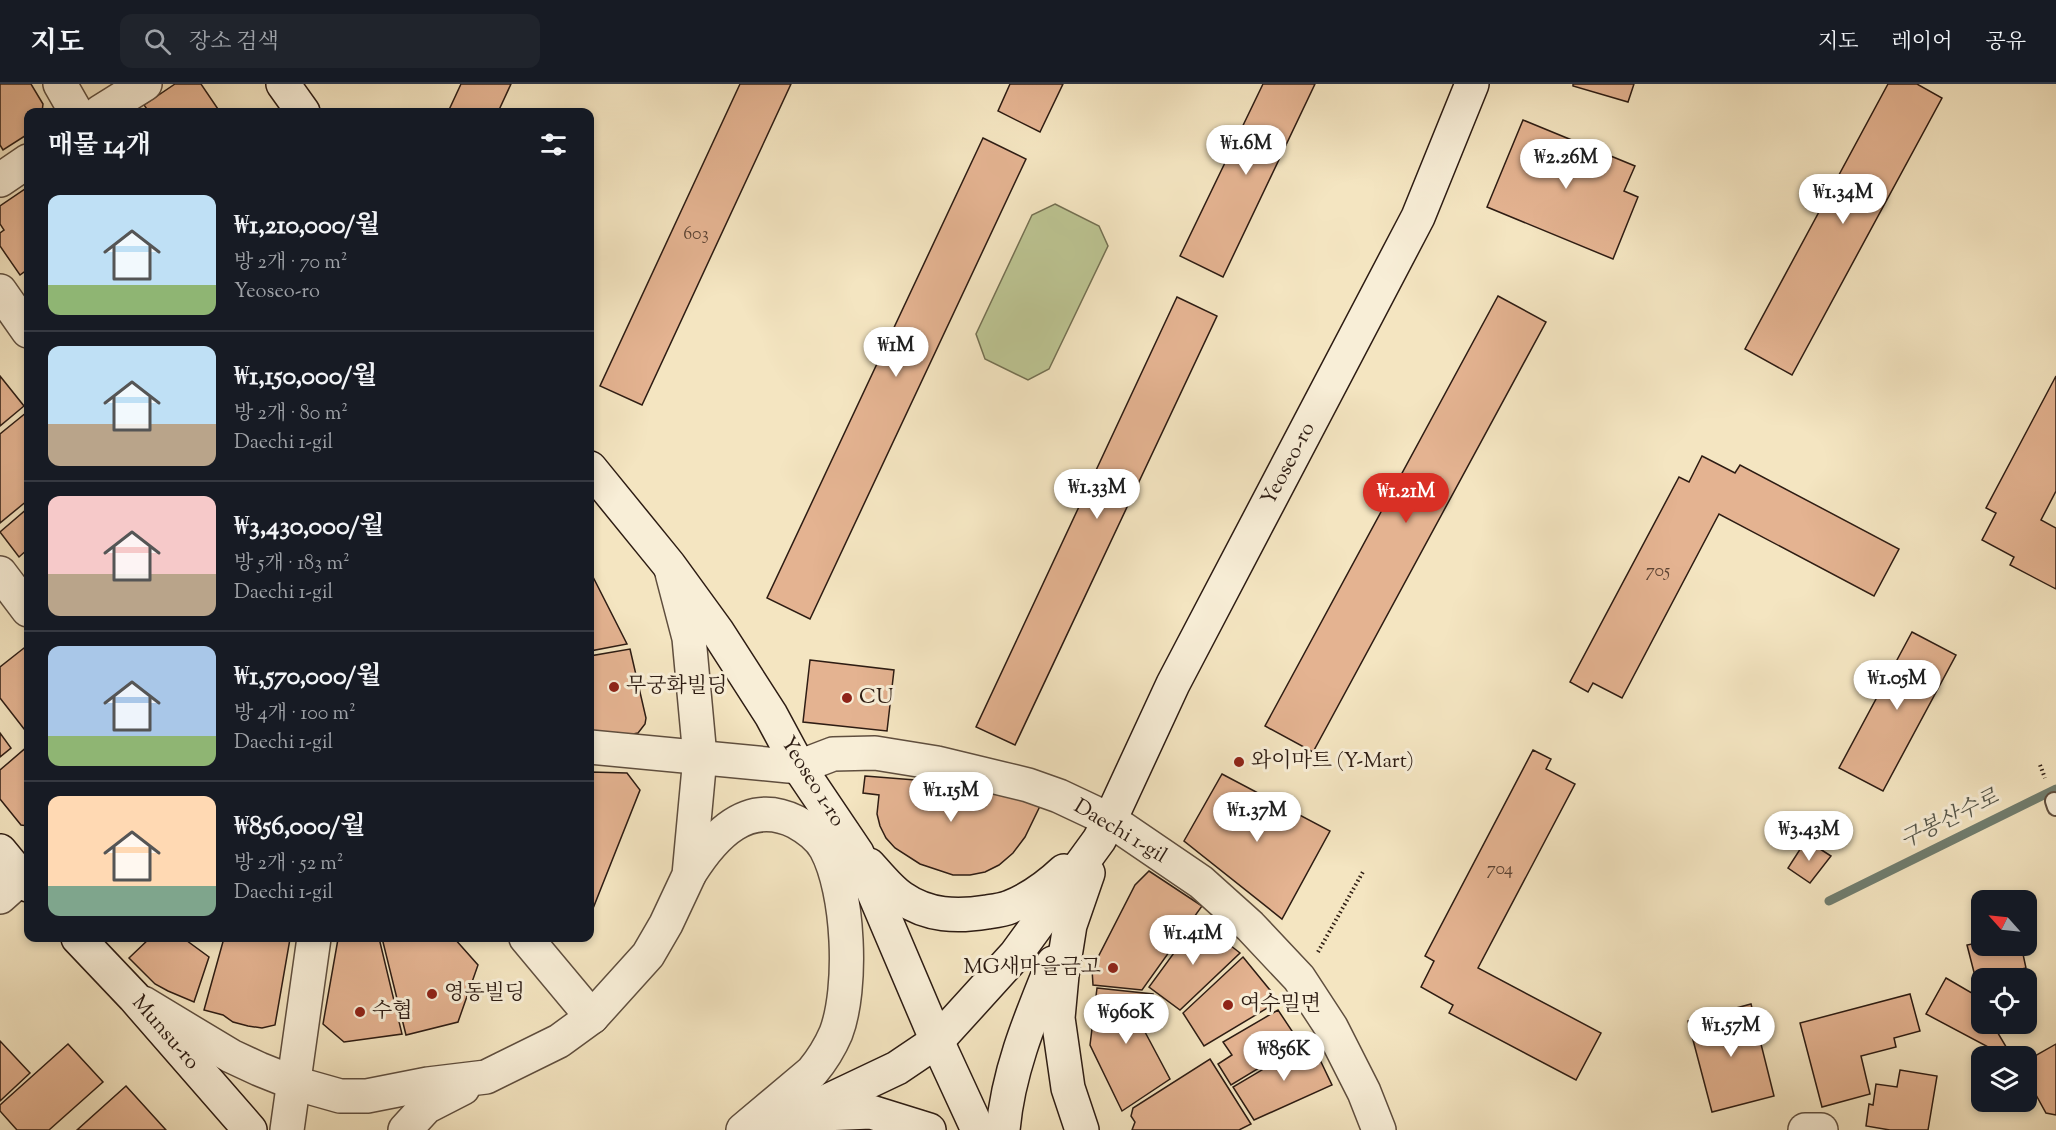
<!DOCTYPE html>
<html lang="ko">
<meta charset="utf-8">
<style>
:root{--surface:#171b24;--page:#20242c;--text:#f1f3f6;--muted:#9ea1a6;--line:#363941;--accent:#d93025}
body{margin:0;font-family:"Sorts Mill Goudy","Noto Serif KR",serif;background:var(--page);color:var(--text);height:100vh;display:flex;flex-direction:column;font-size:22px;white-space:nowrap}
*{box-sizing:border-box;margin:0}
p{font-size:20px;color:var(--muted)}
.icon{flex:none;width:33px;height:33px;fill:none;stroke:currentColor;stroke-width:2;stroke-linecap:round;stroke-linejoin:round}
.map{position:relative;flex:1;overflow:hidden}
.side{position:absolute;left:24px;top:24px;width:570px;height:834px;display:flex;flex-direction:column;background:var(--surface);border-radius:12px;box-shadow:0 3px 9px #0003}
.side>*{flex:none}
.needle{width:39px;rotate:297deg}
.buttons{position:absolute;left:1971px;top:806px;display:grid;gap:12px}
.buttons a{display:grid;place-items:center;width:66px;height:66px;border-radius:12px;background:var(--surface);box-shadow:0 3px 9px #0003;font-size:30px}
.price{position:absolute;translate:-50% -51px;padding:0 14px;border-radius:21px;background:#fff;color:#222;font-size:20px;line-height:39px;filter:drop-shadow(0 2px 3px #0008)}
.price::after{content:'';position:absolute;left:50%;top:36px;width:18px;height:14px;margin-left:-9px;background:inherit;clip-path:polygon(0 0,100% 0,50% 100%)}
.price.current{background:var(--accent);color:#fff}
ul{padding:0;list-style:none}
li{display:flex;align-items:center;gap:18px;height:150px;padding:0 24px}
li+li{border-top:2px solid var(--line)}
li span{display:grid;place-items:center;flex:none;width:168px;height:120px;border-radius:12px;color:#555}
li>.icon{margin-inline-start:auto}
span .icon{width:72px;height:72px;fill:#fffc;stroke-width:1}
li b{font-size:26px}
h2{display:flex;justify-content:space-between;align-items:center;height:72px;padding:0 24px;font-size:26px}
header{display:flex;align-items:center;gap:36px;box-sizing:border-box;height:84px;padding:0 30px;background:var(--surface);border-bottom:2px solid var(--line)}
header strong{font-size:28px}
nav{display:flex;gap:33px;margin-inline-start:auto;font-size:21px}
.search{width:420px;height:54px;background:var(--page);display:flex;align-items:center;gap:15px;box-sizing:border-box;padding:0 21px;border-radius:12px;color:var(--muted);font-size:22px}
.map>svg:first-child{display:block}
</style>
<header>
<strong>지도</strong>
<div class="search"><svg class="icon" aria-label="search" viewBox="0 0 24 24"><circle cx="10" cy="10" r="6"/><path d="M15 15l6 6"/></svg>장소 검색</div>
<nav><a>지도</a><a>레이어</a><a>공유</a></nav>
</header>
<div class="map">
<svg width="2056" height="1046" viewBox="0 0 2056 1046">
<rect width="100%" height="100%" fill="#f4e5c1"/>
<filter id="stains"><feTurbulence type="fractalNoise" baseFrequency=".00333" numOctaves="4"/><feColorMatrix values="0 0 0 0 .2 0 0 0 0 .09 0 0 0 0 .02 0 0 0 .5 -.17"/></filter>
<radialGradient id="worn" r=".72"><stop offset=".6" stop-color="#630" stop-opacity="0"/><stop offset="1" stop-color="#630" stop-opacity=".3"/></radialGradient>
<path fill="#bcc492" stroke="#747052" stroke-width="1.5" d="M 1055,120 L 1099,142 L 1108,162 L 1049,285 L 1028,296 L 985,275 L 976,250 L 1032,131 Z"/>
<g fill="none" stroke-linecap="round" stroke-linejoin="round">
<path stroke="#707e70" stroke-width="9" d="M 1829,817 L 2056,705"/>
</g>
<g fill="#e4b391" stroke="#2d1c13" stroke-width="1.5">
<path d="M 0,0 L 31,0 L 43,20 L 42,28 L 28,28 L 28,50 L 3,66 L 0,61 Z"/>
<path d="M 175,0 L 201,0 L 220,28 L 149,28 L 144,21 Z"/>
<path d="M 461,0 L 511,0 L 498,28 L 448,28 Z"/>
<path d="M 740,0 L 791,0 L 642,321 L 600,302 Z"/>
<path d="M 1010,0 L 1063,0 L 1040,48 L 998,27 Z"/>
<path d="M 1263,0 L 1315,0 L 1223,193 L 1180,172 Z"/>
<path d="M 1573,0 L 1634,0 L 1628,18 L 1573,2 Z"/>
<path d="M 1888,0 L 1917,0 L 1942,14 L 1792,291 L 1745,265 Z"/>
<path d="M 1523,36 L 1635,82 L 1624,107 L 1638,113 L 1613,175 L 1487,123 Z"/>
<path d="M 983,54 L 1026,75 L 810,535 L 767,514 Z"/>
<path d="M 28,103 L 28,185 L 20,191 L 0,162 L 0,149 L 4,146 L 0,140 L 0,122 Z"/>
<path d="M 1498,212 L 1546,238 L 1313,668 L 1265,642 Z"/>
<path d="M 1177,213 L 1217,232 L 1015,661 L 976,643 Z"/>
<path d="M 0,292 L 24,322 L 0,342 Z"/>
<path d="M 2056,292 L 2056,407 L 2041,436 L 2056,444 L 2056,505 L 2010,481 L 2014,473 L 1982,456 L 1996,429 L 1986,424 Z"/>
<path d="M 27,328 L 28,416 L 0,439 L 0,350 Z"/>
<path d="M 1702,372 L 1735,389 L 1740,381 L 1899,465 L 1874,512 L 1719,430 L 1622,614 L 1593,599 L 1588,608 L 1570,598 L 1679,393 L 1689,398 Z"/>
<path d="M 28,424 L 28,465 L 19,473 L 0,448 Z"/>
<path d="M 591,489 L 627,560 L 590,567 Z"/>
<path d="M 1912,548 L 1956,571 L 1883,707 L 1839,684 Z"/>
<path d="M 24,564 L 28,570 L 28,650 L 0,614 L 0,583 Z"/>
<path d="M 630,565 L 646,634 L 645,640 L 638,649 L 633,650 L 590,649 L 590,572 Z"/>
<path d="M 810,576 L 894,586 L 887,647 L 803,638 Z"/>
<path d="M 0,649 L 11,664 L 0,673 Z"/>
<path d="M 28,662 L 28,742 L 21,741 L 0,715 L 0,686 Z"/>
<path d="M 1533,666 L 1551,675 L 1546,685 L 1575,700 L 1478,884 L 1601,949 L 1576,996 L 1449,929 L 1453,921 L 1421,903 L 1434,877 L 1425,872 Z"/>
<path d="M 590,688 L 627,689 L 640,706 L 590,832 Z"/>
<path d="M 1222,690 L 1330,747 L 1282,835 L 1184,757 Z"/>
<path d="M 865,692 L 953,699 L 1041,720 L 1025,753 L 1013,769 L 999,781 L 985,788 L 970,791 L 953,791 L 920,780 L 895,764 L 886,754 L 880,742 L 877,730 L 879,711 L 863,709 Z"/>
<path d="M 1806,756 L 1831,772 L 1810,799 L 1788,784 Z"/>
<path d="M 1149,787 L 1202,822 L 1142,906 L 1093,901 L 1092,885 L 1135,801 Z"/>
<path d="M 1198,836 L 1240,869 L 1180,926 L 1149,903 Z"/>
<path d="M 150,854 L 183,854 L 209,873 L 194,918 L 168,907 L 155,900 L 129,874 Z"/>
<path d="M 224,854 L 280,854 L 290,855 L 275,941 L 262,944 L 248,942 L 233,938 L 223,931 L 204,926 Z"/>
<path d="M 350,854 L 379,854 L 402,950 L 344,958 L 323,940 L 338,855 Z"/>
<path d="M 382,854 L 454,854 L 478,881 L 458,938 L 406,951 Z"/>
<path d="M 1982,858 L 1982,861 L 2021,861 L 2026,884 L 1976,896 L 1967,861 Z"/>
<path d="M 1243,873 L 1279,917 L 1204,962 L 1183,929 Z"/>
<path d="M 1946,894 L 1977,912 L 1982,920 L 1982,939 L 1992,939 L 2008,966 L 2005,972 L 1926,930 Z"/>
<path d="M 1097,904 L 1153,910 L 1145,948 L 1170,995 L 1122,1027 L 1090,961 Z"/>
<path d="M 1910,910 L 1920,947 L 1894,954 L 1896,963 L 1861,972 L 1870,1010 L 1822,1023 L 1800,939 Z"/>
<path d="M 1751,920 L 1774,1012 L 1712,1028 L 1688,937 Z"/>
<path d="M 1278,926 L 1300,959 L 1231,1001 L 1218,980 L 1232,971 L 1223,958 Z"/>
<path d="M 0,957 L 30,989 L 0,1017 Z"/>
<path d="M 1311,957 L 1332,1001 L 1254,1036 L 1233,1003 Z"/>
<path d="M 68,960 L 103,998 L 49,1046 L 17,1046 L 0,1027 L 0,1021 Z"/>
<path d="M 2056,960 L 2056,1031 L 2046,1029 L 2026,993 L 2026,977 Z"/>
<path d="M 1210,975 L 1251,1040 L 1239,1046 L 1132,1046 L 1135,1038 L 1131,1032 L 1133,1024 Z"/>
<path d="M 1900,986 L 1937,992 L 1928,1046 L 1890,1046 L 1866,1042 L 1869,1020 L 1873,1021 L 1876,1000 L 1897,1003 Z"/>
<path d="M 126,1002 L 166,1046 L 77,1046 Z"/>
</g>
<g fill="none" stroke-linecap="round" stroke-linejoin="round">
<g stroke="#5f4e3e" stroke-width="20">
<path id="lane" d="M 2054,717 L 2056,723"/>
</g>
<g stroke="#5f4e3e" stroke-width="36">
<g id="street">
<path d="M 60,0 L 76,28"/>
<path d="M 100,28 L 145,0"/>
<path d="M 0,96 L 28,77"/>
<path d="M 0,207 L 28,247"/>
<path d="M 0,489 L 28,526"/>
<path d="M 590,663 L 799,683 L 833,670 L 875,669 L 937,679 L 1028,701 L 1059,712 L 1110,736 L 1201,798 L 1250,842 L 1299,894 L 1331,943 L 1364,1008 L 1379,1046"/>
<path d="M 690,789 C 714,751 748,714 796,738 C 807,744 820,754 826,765 C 849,808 853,904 836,949 C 830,963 822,976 812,988 L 743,1046"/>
<path d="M 0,813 L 28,788"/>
<path d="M 526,854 L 592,933"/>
<path d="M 143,919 L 231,972 L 259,985 L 294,999 L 340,1012 L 367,1012 L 428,1000 L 486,993 L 559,957 L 592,933 L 648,871 L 666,840 L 689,791 L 700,673 L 689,554 L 671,485"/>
<path d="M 287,1046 L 314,854"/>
<path d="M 405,1046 L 426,1023 L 463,1004"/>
<path d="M 1805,1046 L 1821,1046"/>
</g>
</g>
<g stroke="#2d1c13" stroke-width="36">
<g id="secondary">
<path d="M 283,0 L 303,28"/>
<path d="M 590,384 L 669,481 L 717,547 L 771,631 L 799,683 L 857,769 L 937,957 L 978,1046"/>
<path d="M 0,767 L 28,801"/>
<path d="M 869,781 C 879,792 890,806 902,814 C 928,832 957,833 987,828 C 994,827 1003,826 1010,823 C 1030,815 1048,802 1064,787"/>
<path d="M 78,854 L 134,913 L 250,1046"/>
<path d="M 798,1031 L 897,984 L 937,957 L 1016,870 L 1099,756 L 1110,736 L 1173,600 L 1418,133 L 1472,0"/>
<path d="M 760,1046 L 798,1031 L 871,1028 L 929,1046"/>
<path d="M 1003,1046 C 1008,987 1031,933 1053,879"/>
<path d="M 1082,1046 L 1068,1004 L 1058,934 L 1062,891 L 1070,841 L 1088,789"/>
</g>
</g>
<g stroke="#2d1c13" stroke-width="4" stroke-dasharray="1.5 3" stroke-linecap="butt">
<path d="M 2040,681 L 2045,694"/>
<path d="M 1318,868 L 1364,786"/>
</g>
<use href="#lane" stroke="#f8eed7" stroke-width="16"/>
<use href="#street" stroke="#f8eed7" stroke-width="33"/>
<use href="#secondary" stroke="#f8eed7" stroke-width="33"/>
</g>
<g fill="#8f2418" stroke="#f8eed7" stroke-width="2">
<circle cx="614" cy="603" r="6"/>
<circle cx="847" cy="614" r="6"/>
<circle cx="1239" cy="678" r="6"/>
<circle cx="1113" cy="884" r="6"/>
<circle cx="432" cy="910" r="6"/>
<circle cx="1228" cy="921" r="6"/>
<circle cx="360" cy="928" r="6"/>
</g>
<g text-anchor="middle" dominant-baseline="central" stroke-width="6" stroke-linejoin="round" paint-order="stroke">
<g font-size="18" fill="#5b4232">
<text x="696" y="151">603</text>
<text x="1658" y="488">705</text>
<text x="1500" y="786">704</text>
</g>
<g font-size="21" fill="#2d1c13" stroke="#f8eed7">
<text transform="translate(1289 380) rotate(-62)">Yeoseo-ro</text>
<text transform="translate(812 698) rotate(58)">Yeoseo 1-ro</text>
<text transform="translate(1120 748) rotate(31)">Daechi 1-gil</text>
<text transform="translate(165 949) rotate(49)">Munsu-ro</text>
</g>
<g font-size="21" fill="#2d1c13" stroke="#f8eed7" text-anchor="start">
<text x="626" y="603">무궁화빌딩</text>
<text x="859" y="614">CU</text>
<text x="1251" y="678">와이마트 (Y-Mart)</text>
<text x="1101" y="884" text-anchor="end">MG새마을금고</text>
<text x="444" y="910">영동빌딩</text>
<text x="1240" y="921">여수밀면</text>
<text x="372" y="928">수협</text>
</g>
<g font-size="22" font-style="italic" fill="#545549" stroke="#f8eed7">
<text transform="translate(1950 736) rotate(-26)">구봉산수로</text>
</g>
</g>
<rect width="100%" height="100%" filter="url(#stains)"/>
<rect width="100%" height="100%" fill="url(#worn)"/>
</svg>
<div class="buttons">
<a><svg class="needle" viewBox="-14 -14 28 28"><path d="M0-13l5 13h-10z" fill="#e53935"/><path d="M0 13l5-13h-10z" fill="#9ea1a6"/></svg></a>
<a><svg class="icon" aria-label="locate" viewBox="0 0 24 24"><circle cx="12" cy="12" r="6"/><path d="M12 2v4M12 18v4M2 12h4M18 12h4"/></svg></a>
<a><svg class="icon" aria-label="layers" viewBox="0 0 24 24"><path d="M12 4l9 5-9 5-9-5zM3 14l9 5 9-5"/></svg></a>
</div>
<b class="price" style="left:1246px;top:92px">₩1.6M</b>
<b class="price" style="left:1566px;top:106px">₩2.26M</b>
<b class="price" style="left:1843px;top:141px">₩1.34M</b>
<b class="price" style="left:896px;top:294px">₩1M</b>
<b class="price" style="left:1097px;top:436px">₩1.33M</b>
<b class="price current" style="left:1406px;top:440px">₩1.21M</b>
<b class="price" style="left:1897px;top:627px">₩1.05M</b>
<b class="price" style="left:951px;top:739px">₩1.15M</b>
<b class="price" style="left:1257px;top:759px">₩1.37M</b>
<b class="price" style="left:1809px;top:778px">₩3.43M</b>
<b class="price" style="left:1193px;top:882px">₩1.41M</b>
<b class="price" style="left:1126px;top:961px">₩960K</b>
<b class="price" style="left:1731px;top:974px">₩1.57M</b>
<b class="price" style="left:1284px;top:998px">₩856K</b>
<section class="side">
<h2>매물 14개<svg class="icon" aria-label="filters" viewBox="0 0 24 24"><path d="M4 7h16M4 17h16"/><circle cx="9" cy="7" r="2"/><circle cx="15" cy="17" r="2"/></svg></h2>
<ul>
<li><span style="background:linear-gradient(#bfe0f5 75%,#8fb573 0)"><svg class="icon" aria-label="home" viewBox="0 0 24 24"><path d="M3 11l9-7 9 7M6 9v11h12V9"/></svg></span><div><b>₩1,210,000/월</b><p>방 2개 · 70 m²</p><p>Yeoseo-ro</p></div></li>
<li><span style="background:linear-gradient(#bfe0f5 65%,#b9a48a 0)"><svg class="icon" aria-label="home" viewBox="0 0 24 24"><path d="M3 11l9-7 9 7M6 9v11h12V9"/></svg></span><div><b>₩1,150,000/월</b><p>방 2개 · 80 m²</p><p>Daechi 1-gil</p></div></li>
<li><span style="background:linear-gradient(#f6c9c9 65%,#b9a48a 0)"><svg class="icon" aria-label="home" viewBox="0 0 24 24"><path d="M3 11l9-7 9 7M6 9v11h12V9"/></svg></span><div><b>₩3,430,000/월</b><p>방 5개 · 183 m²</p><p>Daechi 1-gil</p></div></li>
<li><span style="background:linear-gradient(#a9c7e8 75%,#8fb573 0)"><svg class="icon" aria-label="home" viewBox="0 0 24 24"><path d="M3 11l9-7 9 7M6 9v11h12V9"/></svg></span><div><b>₩1,570,000/월</b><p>방 4개 · 100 m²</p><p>Daechi 1-gil</p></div></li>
<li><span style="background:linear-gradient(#ffd9b3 75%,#7fa58c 0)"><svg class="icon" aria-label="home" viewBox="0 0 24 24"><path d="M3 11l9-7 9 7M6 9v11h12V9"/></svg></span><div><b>₩856,000/월</b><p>방 2개 · 52 m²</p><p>Daechi 1-gil</p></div></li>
</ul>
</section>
</div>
